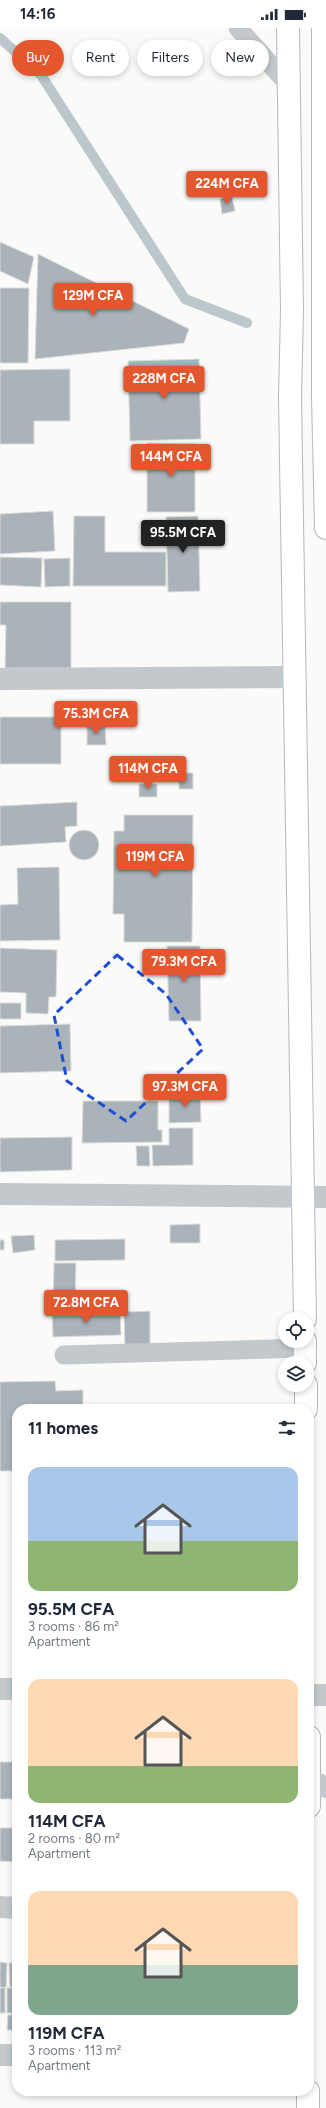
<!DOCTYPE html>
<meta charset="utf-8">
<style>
:root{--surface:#fff;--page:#f6f6f7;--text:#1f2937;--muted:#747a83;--accent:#e4572e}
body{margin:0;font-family:Figtree,sans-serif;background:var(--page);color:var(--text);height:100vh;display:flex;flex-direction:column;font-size:15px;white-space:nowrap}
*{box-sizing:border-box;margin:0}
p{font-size:13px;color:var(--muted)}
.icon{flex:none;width:22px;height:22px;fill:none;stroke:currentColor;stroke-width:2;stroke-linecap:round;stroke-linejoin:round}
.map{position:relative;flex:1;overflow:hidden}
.sheet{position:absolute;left:12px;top:1376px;width:302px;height:692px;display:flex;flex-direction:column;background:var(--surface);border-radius:16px;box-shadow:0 2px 6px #0003}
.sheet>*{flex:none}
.banner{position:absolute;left:12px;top:12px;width:302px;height:36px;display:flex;gap:8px}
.tools{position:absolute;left:278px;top:1284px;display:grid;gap:8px}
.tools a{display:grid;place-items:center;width:36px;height:36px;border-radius:50%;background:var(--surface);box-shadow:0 2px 6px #0003;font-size:20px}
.price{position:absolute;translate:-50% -34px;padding:0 9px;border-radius:4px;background:var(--accent);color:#fff;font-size:13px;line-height:26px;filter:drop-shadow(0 1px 2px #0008)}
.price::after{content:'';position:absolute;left:50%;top:24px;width:12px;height:9px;margin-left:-6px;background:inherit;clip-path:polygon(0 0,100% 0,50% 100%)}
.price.on{background:#222;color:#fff}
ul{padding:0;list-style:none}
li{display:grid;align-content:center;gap:8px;height:212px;padding:0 16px}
li span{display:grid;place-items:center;height:124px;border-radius:12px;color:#555}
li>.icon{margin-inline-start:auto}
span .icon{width:72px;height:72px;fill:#fffc;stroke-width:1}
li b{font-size:17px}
h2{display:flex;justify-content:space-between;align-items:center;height:48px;padding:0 16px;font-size:17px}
.tag{padding:0 14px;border-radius:18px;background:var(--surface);box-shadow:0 2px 6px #0003;font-size:14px;line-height:36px}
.tag.on{background:var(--accent);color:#fff}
.status{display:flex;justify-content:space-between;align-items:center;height:28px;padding:0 20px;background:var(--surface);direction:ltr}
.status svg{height:11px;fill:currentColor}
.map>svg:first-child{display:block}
</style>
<div class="status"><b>14:16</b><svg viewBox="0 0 49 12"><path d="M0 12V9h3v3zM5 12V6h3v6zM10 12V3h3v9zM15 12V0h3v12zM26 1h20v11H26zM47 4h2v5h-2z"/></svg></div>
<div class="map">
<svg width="326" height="2080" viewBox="0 0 326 2080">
<rect width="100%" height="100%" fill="#fafaf8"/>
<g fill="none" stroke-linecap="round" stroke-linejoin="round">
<path stroke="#bbc7cb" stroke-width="10" d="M 0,10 L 41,47 L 185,271 L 247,295"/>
</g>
<g fill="#aab3b9" stroke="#dcdcda">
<path d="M 232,169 L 235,183 L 222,186 L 220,171 Z"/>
<path d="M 0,214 L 34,229 L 28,256 L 0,243 Z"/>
<path d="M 38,226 L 189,301 L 184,315 L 35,331 Z"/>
<path d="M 0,260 L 29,260 L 28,335 L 0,335 Z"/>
<path d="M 199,331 L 201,411 L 130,413 L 128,333 Z"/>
<path d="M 70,341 L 70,393 L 34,393 L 34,416 L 0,416 L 0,342 Z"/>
<path d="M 147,415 L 195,416 L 195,484 L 147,484 Z"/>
<path d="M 53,483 L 55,523 L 0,526 L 0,486 Z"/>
<path d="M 74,488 L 105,488 L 105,524 L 166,524 L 166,558 L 73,558 Z"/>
<path d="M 198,488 L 200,563 L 168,564 L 166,489 Z"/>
<path d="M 0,529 L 42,530 L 41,559 L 0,557 Z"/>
<path d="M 70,530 L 70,558 L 45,559 L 44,531 Z"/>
<path d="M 0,574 L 71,574 L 71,640 L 5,640 L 6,597 L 0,597 Z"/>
<rect x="0" y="689" width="61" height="47"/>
<path d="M 105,697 L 106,717 L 87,717 L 87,698 Z"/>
<rect x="179" y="745" width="14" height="16"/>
<rect x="139" y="756" width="18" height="13"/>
<path d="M 77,774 L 77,798 L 65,799 L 66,814 L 0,818 L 0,778 Z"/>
<path d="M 124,787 L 193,787 L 192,914 L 124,914 L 124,886 L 113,886 L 114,803 L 124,803 Z"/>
<circle cx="84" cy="817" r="15"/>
<path d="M 59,839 L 60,912 L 0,913 L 0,877 L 18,876 L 17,840 Z"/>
<path d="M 167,918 L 200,918 L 201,993 L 169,993 Z"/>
<path d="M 0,920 L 57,922 L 56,969 L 49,969 L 48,986 L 26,985 L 26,965 L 0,964 Z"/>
<rect x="0" y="975" width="21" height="16"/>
<path d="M 70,996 L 71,1043 L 0,1045 L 0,998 Z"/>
<path d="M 200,1064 L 201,1094 L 169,1095 L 169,1065 Z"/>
<path d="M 83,1073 L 158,1073 L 158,1102 L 162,1102 L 162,1114 L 82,1115 Z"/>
<path d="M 169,1100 L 193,1100 L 193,1137 L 153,1138 L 152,1117 L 169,1117 Z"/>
<path d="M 72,1109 L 72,1142 L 0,1144 L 0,1110 Z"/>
<path d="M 136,1118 L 149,1118 L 150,1138 L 137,1138 Z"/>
<path d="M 200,1196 L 200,1215 L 170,1215 L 170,1197 Z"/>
<path d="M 34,1207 L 35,1222 L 13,1225 L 11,1208 Z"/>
<path d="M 125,1211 L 125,1232 L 55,1233 L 55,1212 Z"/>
<rect x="0" y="1212" width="4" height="10"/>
<path d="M 54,1235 L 76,1235 L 75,1282 L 53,1281 Z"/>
<path d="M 120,1282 L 121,1307 L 53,1309 L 52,1284 Z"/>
<path d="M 150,1283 L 150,1319 L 125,1320 L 124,1284 Z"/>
<path d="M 55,1353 L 56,1363 L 83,1362 L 83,1381 L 17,1381 L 17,1443 L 0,1443 L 0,1354 Z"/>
<rect x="0" y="1734" width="17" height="37"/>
<path d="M 14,1795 L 17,1795 L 17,1834 L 0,1833 L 0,1800 L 14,1800 Z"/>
<path d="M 0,1934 L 7,1935 L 6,1960 L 0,1959 Z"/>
<path d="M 9,1935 L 17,1935 L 17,1959 L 10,1959 Z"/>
<rect x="0" y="1960" width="5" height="25"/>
<rect x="7" y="1960" width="10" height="25"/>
<path d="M 8,1987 L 17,1987 L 17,2002 L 7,2002 Z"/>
</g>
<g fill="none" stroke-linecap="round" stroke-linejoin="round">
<g stroke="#b4b9bd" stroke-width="24">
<g id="highway">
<path d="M 288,0 L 292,283 L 290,369 L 305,1291"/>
<path d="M 323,0 L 323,368 L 326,500"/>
<path d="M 305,1313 L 305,1335"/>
<path d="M 306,1357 L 306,1381"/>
<path d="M 309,1709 L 309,1778"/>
<path d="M 308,2063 L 308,2080"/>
</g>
</g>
<g stroke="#c3c8cc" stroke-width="19">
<path d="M 238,0 L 287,55"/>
<path d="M 64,1327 L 305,1320"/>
</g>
<g stroke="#c3c8cc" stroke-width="22">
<path d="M 0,651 L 295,649"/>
<path d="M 0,1166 L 326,1169"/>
<path d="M 0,1661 L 17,1661"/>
<path d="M 309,1667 L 326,1667"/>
<path d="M 309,1753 L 326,1759"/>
<path d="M 0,1879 L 17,1880"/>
<path d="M 0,2027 L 17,2027"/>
</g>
<use href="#highway" stroke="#fff" stroke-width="22"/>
</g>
<path fill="none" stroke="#1d4ed8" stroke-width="3" stroke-dasharray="8 5" stroke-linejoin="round" d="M 117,927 L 166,966 L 203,1021 L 126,1093 L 67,1053 L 54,987 Z"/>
</svg>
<div class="tools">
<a><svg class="icon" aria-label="locate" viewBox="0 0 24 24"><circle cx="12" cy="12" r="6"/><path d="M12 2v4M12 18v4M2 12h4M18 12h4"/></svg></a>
<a><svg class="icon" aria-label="layers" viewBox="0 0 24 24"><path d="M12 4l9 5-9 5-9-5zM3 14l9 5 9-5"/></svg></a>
</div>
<b class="price" style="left:227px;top:177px">224M CFA</b>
<b class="price" style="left:93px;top:289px">129M CFA</b>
<b class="price" style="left:164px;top:372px">228M CFA</b>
<b class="price" style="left:171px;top:450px">144M CFA</b>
<b class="price on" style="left:183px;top:526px">95.5M CFA</b>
<b class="price" style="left:96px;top:707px">75.3M CFA</b>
<b class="price" style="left:148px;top:762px">114M CFA</b>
<b class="price" style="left:155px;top:850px">119M CFA</b>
<b class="price" style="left:184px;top:955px">79.3M CFA</b>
<b class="price" style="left:185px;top:1080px">97.3M CFA</b>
<b class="price" style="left:86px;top:1296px">72.8M CFA</b>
<div class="banner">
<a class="tag on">Buy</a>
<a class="tag">Rent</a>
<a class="tag">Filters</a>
<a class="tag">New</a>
</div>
<section class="sheet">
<h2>11 homes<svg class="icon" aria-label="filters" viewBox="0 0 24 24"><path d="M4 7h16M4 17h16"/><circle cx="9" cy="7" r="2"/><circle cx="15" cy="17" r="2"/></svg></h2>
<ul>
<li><span style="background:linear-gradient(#a9c7e8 60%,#8fb573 0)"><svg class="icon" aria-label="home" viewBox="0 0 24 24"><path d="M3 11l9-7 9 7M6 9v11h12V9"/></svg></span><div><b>95.5M CFA</b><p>3 rooms · 86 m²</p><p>Apartment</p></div></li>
<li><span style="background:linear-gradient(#ffd9b3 70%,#8fb573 0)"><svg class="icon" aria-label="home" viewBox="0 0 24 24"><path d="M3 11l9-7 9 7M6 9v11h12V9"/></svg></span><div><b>114M CFA</b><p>2 rooms · 80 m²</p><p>Apartment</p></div></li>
<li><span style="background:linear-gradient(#ffd9b3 60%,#7fa58c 0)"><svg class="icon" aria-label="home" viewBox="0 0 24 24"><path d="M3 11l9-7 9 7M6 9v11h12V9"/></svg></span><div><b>119M CFA</b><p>3 rooms · 113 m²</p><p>Apartment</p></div></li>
</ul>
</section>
</div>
